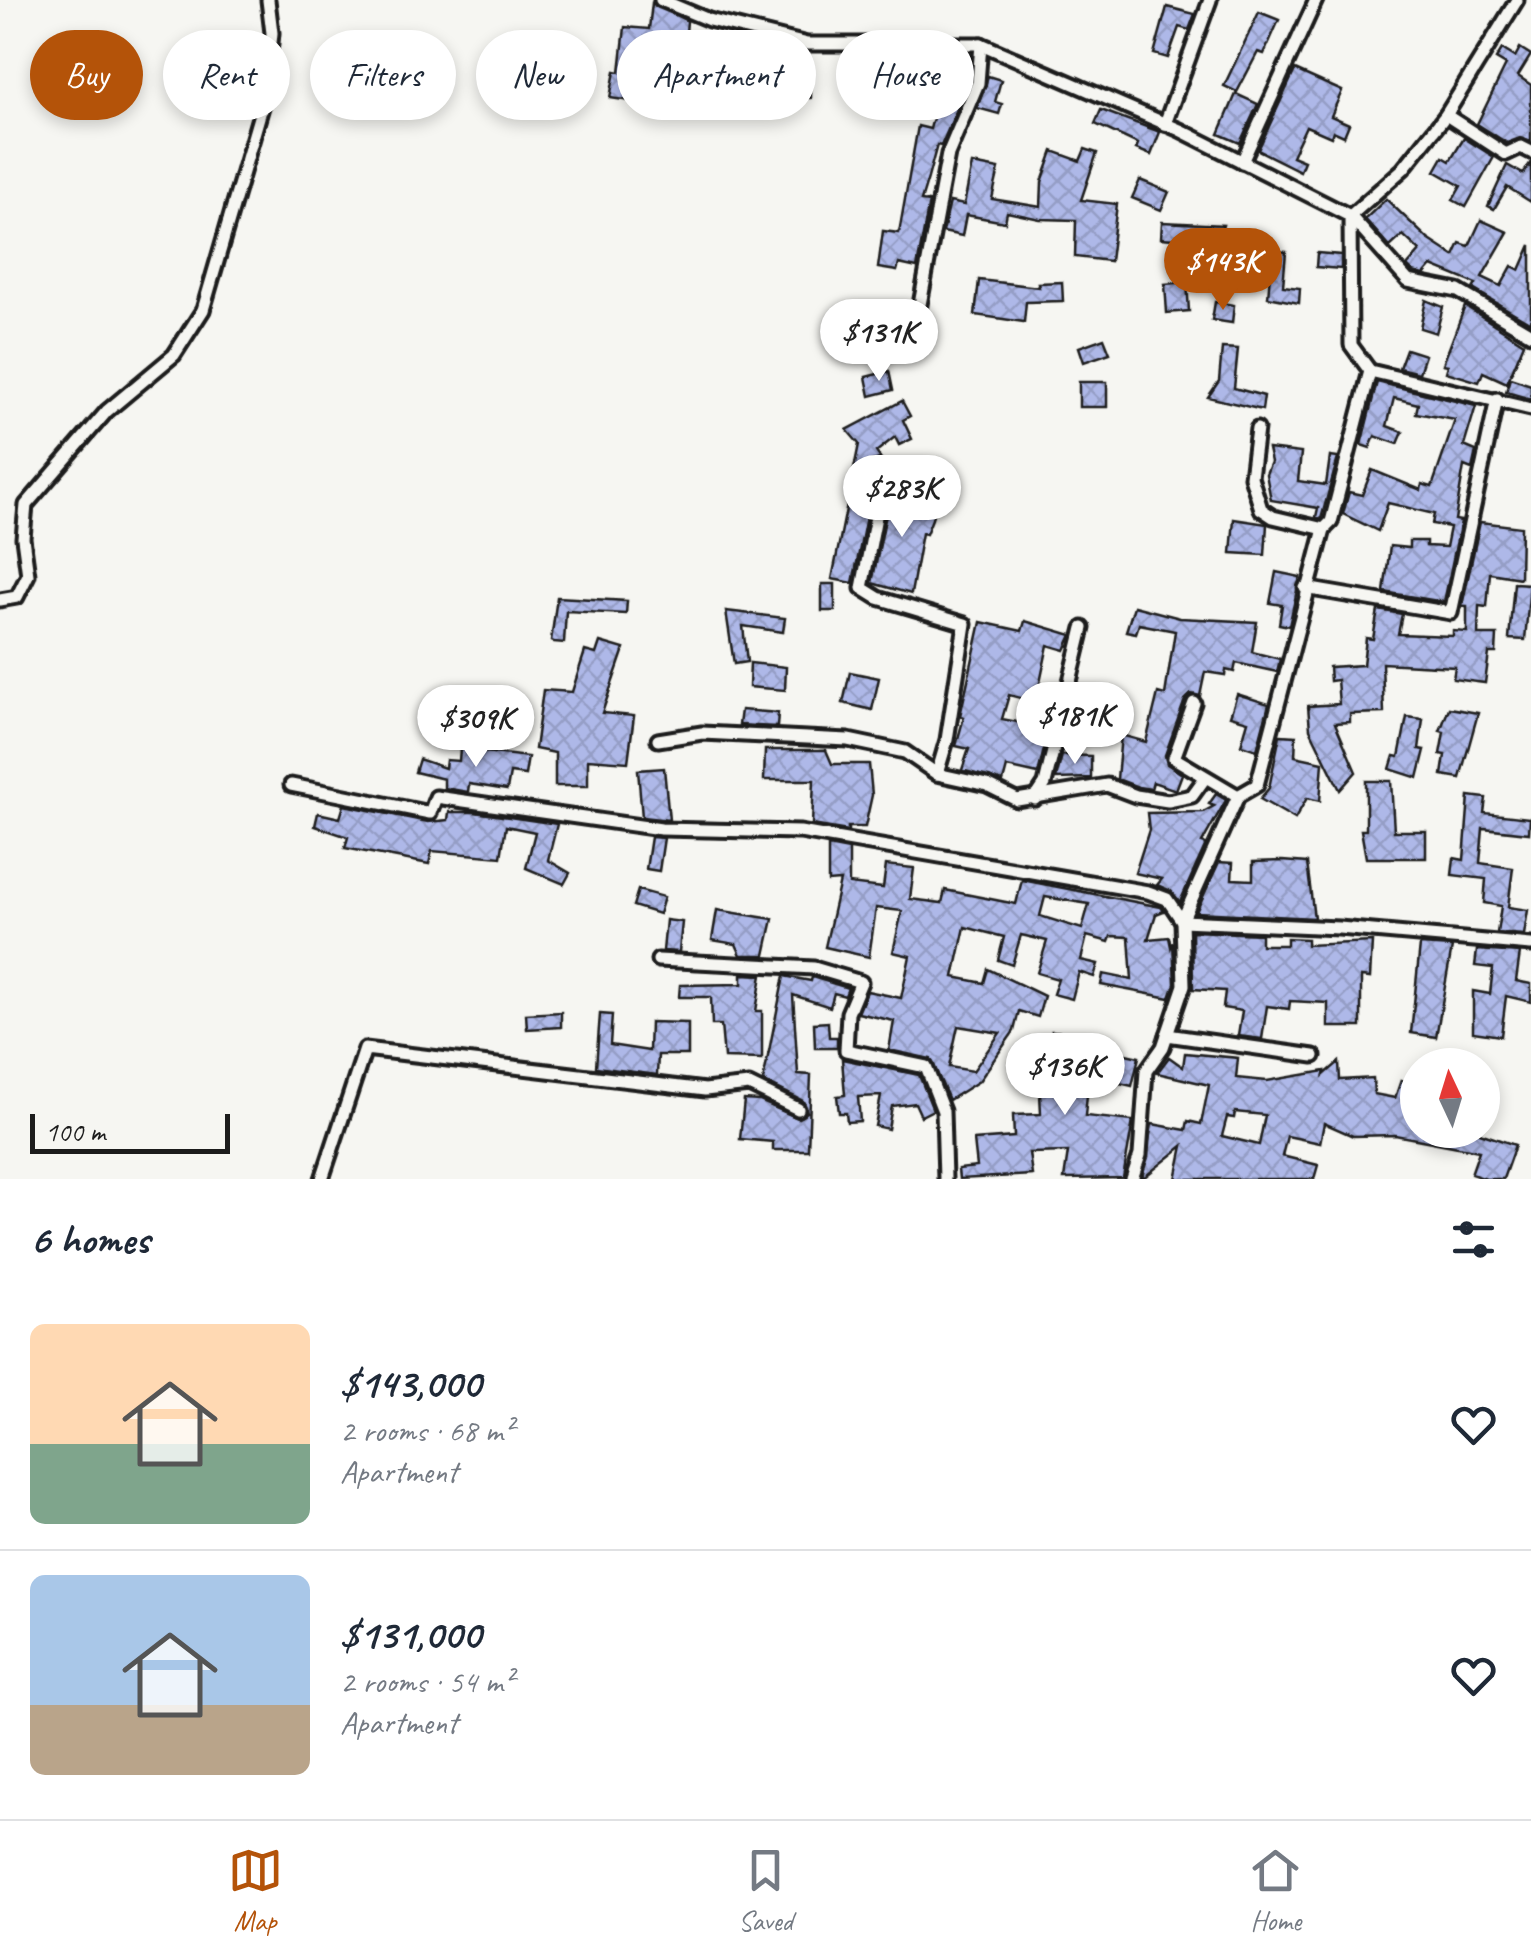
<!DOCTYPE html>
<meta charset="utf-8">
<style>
:root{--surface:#fff;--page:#f2f2f3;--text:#1f2937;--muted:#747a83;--line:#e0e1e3;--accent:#b45309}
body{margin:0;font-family:Caveat,sans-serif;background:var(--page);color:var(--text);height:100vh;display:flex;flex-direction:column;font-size:38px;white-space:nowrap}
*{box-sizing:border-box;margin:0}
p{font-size:32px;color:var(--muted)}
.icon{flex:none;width:55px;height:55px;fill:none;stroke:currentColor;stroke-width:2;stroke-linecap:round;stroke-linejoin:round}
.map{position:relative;height:1179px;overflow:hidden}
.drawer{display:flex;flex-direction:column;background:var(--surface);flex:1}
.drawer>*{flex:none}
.hud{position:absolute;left:30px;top:30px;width:1000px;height:90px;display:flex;gap:20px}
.needle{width:65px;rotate:356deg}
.tools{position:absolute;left:1400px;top:1048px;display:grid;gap:20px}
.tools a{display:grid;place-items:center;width:100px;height:100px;border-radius:50%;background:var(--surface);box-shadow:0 5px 15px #0003;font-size:50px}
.scale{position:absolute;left:30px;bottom:25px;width:200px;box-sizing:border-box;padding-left:10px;border:5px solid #1c1c1c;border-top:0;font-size:28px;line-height:35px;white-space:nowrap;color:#1c1c1c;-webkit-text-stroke:8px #f6f6f2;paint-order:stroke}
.price{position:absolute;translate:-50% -85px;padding:0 22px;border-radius:35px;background:#fff;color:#222;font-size:32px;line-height:65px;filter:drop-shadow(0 2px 5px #0008)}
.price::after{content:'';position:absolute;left:50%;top:60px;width:30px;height:22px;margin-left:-15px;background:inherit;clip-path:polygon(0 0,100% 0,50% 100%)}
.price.on{background:var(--accent);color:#fff}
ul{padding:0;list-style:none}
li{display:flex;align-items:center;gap:30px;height:250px;padding:0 30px}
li+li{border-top:2px solid var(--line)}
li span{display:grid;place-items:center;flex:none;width:280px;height:200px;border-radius:15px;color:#555}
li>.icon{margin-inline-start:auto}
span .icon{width:120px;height:120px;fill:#fffc;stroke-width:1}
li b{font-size:42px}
h2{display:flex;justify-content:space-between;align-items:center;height:120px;padding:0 30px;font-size:42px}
.tag{padding:0 35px;border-radius:45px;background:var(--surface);box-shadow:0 5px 15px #0003;font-size:35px;line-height:90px}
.tag.on{background:var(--accent);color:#fff}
.tab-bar{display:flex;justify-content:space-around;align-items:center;height:140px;border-top:2px solid var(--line);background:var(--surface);font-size:28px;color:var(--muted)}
.tab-bar a{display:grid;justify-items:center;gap:5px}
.tab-bar .on{color:var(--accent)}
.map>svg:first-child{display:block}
</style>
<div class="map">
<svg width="1531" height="1179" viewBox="0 0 1531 1179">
<defs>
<pattern id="building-cross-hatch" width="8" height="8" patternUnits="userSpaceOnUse" patternTransform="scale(2.5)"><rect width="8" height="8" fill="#aeb8e8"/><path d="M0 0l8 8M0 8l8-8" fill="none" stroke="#959ec6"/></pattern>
</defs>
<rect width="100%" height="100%" fill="#f6f6f2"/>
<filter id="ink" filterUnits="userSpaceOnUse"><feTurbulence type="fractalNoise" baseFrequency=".01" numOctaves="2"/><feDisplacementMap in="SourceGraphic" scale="20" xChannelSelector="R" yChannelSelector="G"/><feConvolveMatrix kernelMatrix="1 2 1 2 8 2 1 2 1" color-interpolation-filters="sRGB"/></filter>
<g filter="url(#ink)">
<g fill="url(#building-cross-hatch)" stroke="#1c1c1c" stroke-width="2.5" fill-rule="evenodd">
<path d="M 652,3 L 687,21 L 684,57 L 706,58 L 706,74 L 682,74 L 677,108 L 610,98 L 615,71 L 620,72 L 625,27 L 649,29 Z"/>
<path d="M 1167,7 L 1195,14 L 1189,30 L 1179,27 L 1168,58 L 1154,54 Z"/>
<path d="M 1259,12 L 1279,20 L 1264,54 L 1258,52 L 1237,92 L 1224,86 Z"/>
<path d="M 734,37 L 776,46 L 773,64 L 731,58 Z"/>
<path d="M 1520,48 L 1531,55 L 1518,76 L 1531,85 L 1531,142 L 1520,138 L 1507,143 L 1477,124 L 1506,65 L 1496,59 L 1502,49 L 1515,57 Z"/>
<path d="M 950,53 L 971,55 L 969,81 L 941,146 L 937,145 L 928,178 L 921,201 L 929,202 L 917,268 L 899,264 L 897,271 L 878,268 L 883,231 L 899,233 L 918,126 L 930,129 Z"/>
<path d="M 244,54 L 247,75 L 222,77 L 220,56 Z"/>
<path d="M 1295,70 L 1342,91 L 1331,116 L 1349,124 L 1344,136 L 1333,131 L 1331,137 L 1306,126 L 1292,156 L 1304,161 L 1300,171 L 1258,150 Z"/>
<path d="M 988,76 L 1001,80 L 995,102 L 1002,104 L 999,114 L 977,108 Z"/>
<path d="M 782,79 L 811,80 L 811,98 L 782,97 Z"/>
<path d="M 729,90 L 766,93 L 764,115 L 727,111 Z"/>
<path d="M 1236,94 L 1258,104 L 1240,143 L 1219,134 Z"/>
<path d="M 1101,110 L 1160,132 L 1151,155 L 1136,149 L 1138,144 L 1095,124 Z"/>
<path d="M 1464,138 L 1494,157 L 1466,207 L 1453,200 L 1461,186 L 1435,171 L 1443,157 L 1450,161 Z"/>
<path d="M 1085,149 L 1097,153 L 1081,200 L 1117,204 L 1110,261 L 1075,257 L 1076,220 L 1040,219 L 1007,212 L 1005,222 L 966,215 L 962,236 L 943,232 L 950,202 L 964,205 L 972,164 L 999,169 L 992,199 L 1041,207 L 1042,182 L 1053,151 L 1080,161 Z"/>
<path d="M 1531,162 L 1531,202 L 1507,187 L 1494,209 L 1488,206 L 1507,165 L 1523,174 Z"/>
<path d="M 1140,180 L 1169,192 L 1161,210 L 1132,198 Z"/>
<path d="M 1386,199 L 1428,239 L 1454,256 L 1460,243 L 1469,246 L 1481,220 L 1508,232 L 1482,277 L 1501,286 L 1512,266 L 1520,270 L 1531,245 L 1531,323 L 1473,289 L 1476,284 L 1432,266 L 1424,275 L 1413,272 L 1407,266 L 1420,251 L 1403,235 L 1390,247 L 1365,219 Z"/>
<path d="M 1162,222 L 1223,225 L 1221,232 L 1248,232 L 1247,267 L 1232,267 L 1233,242 L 1203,235 L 1204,271 L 1188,271 L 1188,240 L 1161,238 Z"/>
<path d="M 1272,251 L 1286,252 L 1283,286 L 1300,288 L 1299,303 L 1268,297 Z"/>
<path d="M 1317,253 L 1341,255 L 1341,269 L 1316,267 Z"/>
<path d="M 979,280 L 1039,287 L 1038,283 L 1062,282 L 1063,301 L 1026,302 L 1024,322 L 975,315 Z"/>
<path d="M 1187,282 L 1189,311 L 1167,313 L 1165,284 Z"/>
<path d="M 1426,300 L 1443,307 L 1436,333 L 1420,328 Z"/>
<path d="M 1215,302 L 1234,305 L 1232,323 L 1212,320 Z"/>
<path d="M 1465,306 L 1524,343 L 1507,383 L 1483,372 L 1479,382 L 1446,372 L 1448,365 L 1443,364 Z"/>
<path d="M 1104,338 L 1110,353 L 1084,362 L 1079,347 Z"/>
<path d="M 1222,348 L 1238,349 L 1234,388 L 1264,396 L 1262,410 L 1208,397 L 1219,381 Z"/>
<path d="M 1406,349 L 1425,355 L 1419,373 L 1399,368 Z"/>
<path d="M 889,371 L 893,390 L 870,396 L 866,377 Z"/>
<path d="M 1510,378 L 1531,385 L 1531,399 L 1506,392 Z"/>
<rect x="1079" y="382" width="28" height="25"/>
<path d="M 1377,382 L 1476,406 L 1464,446 L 1476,451 L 1472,469 L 1464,466 L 1455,520 L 1461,521 L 1444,602 L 1384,592 L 1390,546 L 1409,548 L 1409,541 L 1426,541 L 1426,546 L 1446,547 L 1450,527 L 1432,524 L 1434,514 L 1388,503 L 1378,531 L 1343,514 L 1349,492 L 1362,495 L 1372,470 L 1421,490 L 1422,484 L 1432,487 L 1455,420 L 1416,413 L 1418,404 L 1394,398 L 1387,426 L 1403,432 L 1398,444 L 1375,436 L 1370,448 L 1361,445 Z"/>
<path d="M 902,401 L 910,416 L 903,420 L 912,439 L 899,445 L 895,437 L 876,452 L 881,459 L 872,461 L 869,470 L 872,486 L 853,583 L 832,579 L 859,444 L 847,430 Z"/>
<path d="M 1268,449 L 1301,453 L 1298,481 L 1326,485 L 1330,457 L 1338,458 L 1321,519 L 1316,517 L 1318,508 L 1271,500 L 1266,474 L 1271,462 Z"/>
<path d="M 891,490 L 936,498 L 932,519 L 926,534 L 922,533 L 911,594 L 872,583 Z"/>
<path d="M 1234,519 L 1267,524 L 1265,555 L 1231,553 Z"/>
<path d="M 1480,522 L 1521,527 L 1520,578 L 1490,573 L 1487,607 L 1479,606 L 1478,635 L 1497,635 L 1496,653 L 1489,653 L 1485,683 L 1453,679 L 1455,667 L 1382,663 L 1384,713 L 1350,714 L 1350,722 L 1335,723 L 1356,772 L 1340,790 L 1310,729 L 1308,706 L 1339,704 L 1337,680 L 1330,681 L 1329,667 L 1363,665 L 1366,638 L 1373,639 L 1378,610 L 1402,614 L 1398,634 L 1453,636 L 1453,631 L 1467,632 L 1467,606 L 1462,606 Z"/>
<path d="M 1276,572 L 1300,577 L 1289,626 L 1279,624 L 1282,605 L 1270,603 Z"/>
<path d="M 1514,583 L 1530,584 L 1525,640 L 1509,639 Z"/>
<rect x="822" y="584" width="13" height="27"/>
<path d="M 557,597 L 627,601 L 626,614 L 566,611 L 564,643 L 554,642 L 551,641 Z"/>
<path d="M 1134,606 L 1180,618 L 1257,622 L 1252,652 L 1280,659 L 1277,672 L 1236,663 L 1234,672 L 1226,670 L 1225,675 L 1205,672 L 1200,696 L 1191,694 L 1185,700 L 1165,755 L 1167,764 L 1182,774 L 1176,790 L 1153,782 L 1151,789 L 1138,787 L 1117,779 L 1121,735 L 1146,742 L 1158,693 L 1165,695 L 1175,631 L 1139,624 L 1136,633 L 1126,631 Z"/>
<path d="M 726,611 L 785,618 L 783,632 L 743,626 L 747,662 L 734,664 Z"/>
<path d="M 1025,621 L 1072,635 L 1065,650 L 1048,645 L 1036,702 L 1009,695 L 1002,719 L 1049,728 L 1038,774 L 1007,767 L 1003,782 L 962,770 L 969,749 L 956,746 L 964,717 L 960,716 L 981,622 L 1022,631 Z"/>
<path d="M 600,642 L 624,649 L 602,713 L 634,716 L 628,762 L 588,759 L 588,786 L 555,786 L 555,753 L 535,749 L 543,690 L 572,692 L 585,651 L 596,654 Z"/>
<path d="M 750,663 L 786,667 L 785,690 L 749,687 Z"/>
<path d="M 850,672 L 879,678 L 872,710 L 843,703 Z"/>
<path d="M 1237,694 L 1269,704 L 1257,750 L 1241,745 L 1248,721 L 1230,716 Z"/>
<path d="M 1449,708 L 1478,713 L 1460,778 L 1442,775 L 1445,755 L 1440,754 L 1444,732 L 1440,731 Z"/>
<path d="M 741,710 L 778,713 L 777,727 L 739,725 Z"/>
<path d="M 1407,717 L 1423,719 L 1419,749 L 1425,750 L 1418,778 L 1390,769 L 1394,756 L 1399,757 Z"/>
<path d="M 1280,735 L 1296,736 L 1295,756 L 1323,762 L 1320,801 L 1307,798 L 1295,819 L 1260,799 L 1269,788 Z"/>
<path d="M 460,749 L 528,757 L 525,775 L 510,773 L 507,790 L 469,784 L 468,792 L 444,788 L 444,779 L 415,772 L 419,759 L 445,768 L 446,760 L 459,761 Z"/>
<path d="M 765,750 L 826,750 L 832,764 L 869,764 L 872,795 L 865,827 L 848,827 L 848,831 L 812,825 L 814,780 L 764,780 Z"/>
<path d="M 1062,755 L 1091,756 L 1091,778 L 1056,779 Z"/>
<path d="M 664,768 L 669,820 L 642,817 L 638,770 Z"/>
<path d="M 1366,781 L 1391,781 L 1394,831 L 1426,831 L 1426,858 L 1366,858 L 1361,830 L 1366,830 Z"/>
<path d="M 1216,794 L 1226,800 L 1202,843 L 1206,844 L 1180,902 L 1171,891 L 1157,885 L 1162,879 L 1135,873 L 1149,830 L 1147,813 L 1203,812 L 1214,806 L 1209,804 Z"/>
<path d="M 1469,796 L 1486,798 L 1484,813 L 1530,818 L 1529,833 L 1483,828 L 1480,863 L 1513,868 L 1508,907 L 1528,910 L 1524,935 L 1497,933 L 1501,906 L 1484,903 L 1486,879 L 1452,875 L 1454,858 L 1464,860 Z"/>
<path d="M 344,805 L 428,822 L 448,820 L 449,812 L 474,812 L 557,824 L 548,860 L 570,873 L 564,884 L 526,868 L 535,832 L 506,826 L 501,857 L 432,851 L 429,864 L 345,848 L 348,837 L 315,826 L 318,813 L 340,818 Z"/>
<path d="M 651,837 L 664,838 L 659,871 L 646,869 Z"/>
<path d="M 828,846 L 849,850 L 849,884 L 883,888 L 886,865 L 914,868 L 910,899 L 942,903 L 945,890 L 1016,904 L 1022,880 L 1161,907 L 1164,911 L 1156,914 L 1148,939 L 1169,937 L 1171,947 L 1173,942 L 1175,984 L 1170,998 L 1101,985 L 1103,974 L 1132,980 L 1129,937 L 1111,936 L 1109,942 L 1087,936 L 1081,960 L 1098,964 L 1094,977 L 1079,972 L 1072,999 L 1053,994 L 1058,979 L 1037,973 L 1047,941 L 1021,935 L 1012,965 L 998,960 L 1004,937 L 965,927 L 954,977 L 984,983 L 988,969 L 1044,996 L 1038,1017 L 1019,1011 L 1014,1031 L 979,1081 L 949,1100 L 931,1059 L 889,1050 L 894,1021 L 858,1013 L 867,991 L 901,998 L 910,956 L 893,952 L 902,911 L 876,908 L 869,957 L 825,947 L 840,881 L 828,882 ZM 1045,897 L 1089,904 L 1082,929 L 1040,916 ZM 958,1026 L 1000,1033 L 973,1071 L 949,1067 Z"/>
<path d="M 1282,861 L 1307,863 L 1314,918 L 1196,912 L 1219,862 L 1233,863 L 1232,879 L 1253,880 L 1253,862 Z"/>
<path d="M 638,890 L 664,897 L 659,914 L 633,906 Z"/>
<path d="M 717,910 L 773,919 L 765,955 L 741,955 L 736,944 L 712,940 Z"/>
<path d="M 666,920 L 682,922 L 679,952 L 663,951 Z"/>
<path d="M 1192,931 L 1261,934 L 1261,945 L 1287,945 L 1287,938 L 1307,939 L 1307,945 L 1372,942 L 1370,978 L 1361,977 L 1361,1027 L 1328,1027 L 1328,1003 L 1290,1001 L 1289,1009 L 1267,1006 L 1262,1039 L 1238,1036 L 1242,1011 L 1223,1008 L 1225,991 L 1193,989 Z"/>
<path d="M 1420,945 L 1452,947 L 1436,1037 L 1411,1033 Z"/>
<path d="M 1477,950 L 1520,953 L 1516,981 L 1531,984 L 1531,1002 L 1506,996 L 1501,1036 L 1473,1032 L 1473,991 L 1490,994 L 1493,968 L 1475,966 Z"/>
<path d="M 742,974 L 762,975 L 756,1011 L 762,1011 L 762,1059 L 724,1058 L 721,1025 L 712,1025 L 711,997 L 679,997 L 680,985 L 742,984 Z"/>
<path d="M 784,976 L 811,981 L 812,977 L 848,988 L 845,996 L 834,993 L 830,1007 L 793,995 L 798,1074 L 811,1075 L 808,1150 L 773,1150 L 773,1142 L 740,1139 L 744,1100 L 760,1101 L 798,1118 L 807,1112 L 803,1101 L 763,1081 Z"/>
<path d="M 561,1012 L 561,1027 L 527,1029 L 526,1014 Z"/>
<path d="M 600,1014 L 612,1015 L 610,1045 L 649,1051 L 650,1022 L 688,1023 L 688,1055 L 658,1055 L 657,1075 L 596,1067 Z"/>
<path d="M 828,1022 L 829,1037 L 837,1037 L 837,1048 L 815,1048 L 814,1023 Z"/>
<path d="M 1052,1031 L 1077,1033 L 1076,1041 L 1099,1042 L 1099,1048 L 1139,1057 L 1132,1086 L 1103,1079 L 1102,1086 L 1088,1084 L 1085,1116 L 1133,1121 L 1123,1178 L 1064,1179 L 1068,1152 L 1029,1153 L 1032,1175 L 959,1179 L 958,1169 L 977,1167 L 974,1140 L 1014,1137 L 1013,1115 L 1041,1114 L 1040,1093 L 1030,1093 L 1030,1068 L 1058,1068 Z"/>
<path d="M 1185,1053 L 1238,1058 L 1236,1078 L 1267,1081 L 1325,1071 L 1324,1075 L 1339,1062 L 1340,1080 L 1373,1078 L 1374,1094 L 1395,1098 L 1401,1080 L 1418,1085 L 1418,1130 L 1471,1130 L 1515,1145 L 1503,1179 L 1486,1179 L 1471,1174 L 1479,1151 L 1395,1135 L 1353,1136 L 1324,1123 L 1320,1143 L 1287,1136 L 1282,1156 L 1318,1165 L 1314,1179 L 1176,1179 L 1183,1146 L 1142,1179 L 1152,1124 L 1186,1130 L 1188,1121 L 1201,1124 L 1209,1085 L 1157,1073 L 1169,1057 L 1183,1067 ZM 1235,1112 L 1265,1115 L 1259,1145 L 1222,1136 L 1227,1117 L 1234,1118 Z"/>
<path d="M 842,1059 L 919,1075 L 933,1110 L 921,1116 L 915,1103 L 892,1106 L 888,1129 L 875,1126 L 881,1096 L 858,1097 L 860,1121 L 847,1122 L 846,1113 L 839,1113 L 837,1096 L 845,1095 Z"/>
</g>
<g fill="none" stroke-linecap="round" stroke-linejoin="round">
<g stroke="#1c1c1c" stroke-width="19">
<g id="minor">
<path d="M 661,0 L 709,20 L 807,44 L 981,44 L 1180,130 L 1350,216 L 1408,281 L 1458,291 L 1531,334"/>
<path d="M 1446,115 L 1506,154 L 1521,147 L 1531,152"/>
<path d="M 1165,124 L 1210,0"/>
<path d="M 1242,162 L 1316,0"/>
<path d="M 1350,216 L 1403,169 L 1446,115 L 1517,0"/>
<path d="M 919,310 L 948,154 L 978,83 L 981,44"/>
<path d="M 1370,371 L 1531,409"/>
<path d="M 1257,429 L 1251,477 L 1261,509 L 1273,517 L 1324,529"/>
<path d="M 879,468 L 882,486 L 862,588 L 878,598 L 965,624 L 947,740 L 937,774"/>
<path d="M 1305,588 L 1451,613 L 1497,399"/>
<path d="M 0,600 L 17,597 L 28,575 L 23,538 L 26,505 L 107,411 L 174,355 L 203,310 L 266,93 L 272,33 L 268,0"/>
<path d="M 1194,703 L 1174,758 L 1238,796"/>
<path d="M 658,740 L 702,733 L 848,740 L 905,752 L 937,774 L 987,785 L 1017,800 L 1107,785 L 1136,796 L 1168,801 L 1192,796 L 1205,778"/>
<path d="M 291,785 L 430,813 L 436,797 L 661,829 L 800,832 L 1148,892 L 1167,899 L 1182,921 L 1339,928 L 1531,945"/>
<path d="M 1035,799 L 1045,784 L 1083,628"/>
<path d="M 658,960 L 814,968 L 861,982 L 848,1013 L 846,1050 L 926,1067 L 943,1111 L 945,1179"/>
<path d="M 1167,1035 L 1314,1056"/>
<path d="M 322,1179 L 365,1049 L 705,1090 L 749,1085 L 798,1109"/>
<path d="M 1132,1179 L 1140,1155 L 1146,1071 L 1163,1047 L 1184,985 L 1182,921 L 1238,796 L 1257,785 L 1324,529 L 1331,522 L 1370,371 L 1351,345 L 1350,216"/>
</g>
</g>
<use href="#minor" stroke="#f6f6f2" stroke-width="11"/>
</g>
</g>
</svg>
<div class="tools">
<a><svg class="needle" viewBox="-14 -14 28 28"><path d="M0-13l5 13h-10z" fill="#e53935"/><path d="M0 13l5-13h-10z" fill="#747a83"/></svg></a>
</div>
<div class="scale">100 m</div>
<b class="price on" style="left:1223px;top:313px">$143K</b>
<b class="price" style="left:879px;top:384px">$131K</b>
<b class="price" style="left:902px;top:540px">$283K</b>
<b class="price" style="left:1075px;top:767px">$181K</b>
<b class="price" style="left:476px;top:770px">$309K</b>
<b class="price" style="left:1065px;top:1118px">$136K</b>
<div class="hud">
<a class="tag on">Buy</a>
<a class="tag">Rent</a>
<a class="tag">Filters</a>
<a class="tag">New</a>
<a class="tag">Apartment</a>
<a class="tag">House</a>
</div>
</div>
<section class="drawer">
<h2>6 homes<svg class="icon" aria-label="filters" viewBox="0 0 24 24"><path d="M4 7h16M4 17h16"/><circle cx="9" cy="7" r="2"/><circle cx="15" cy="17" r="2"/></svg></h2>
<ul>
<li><span style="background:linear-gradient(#ffd9b3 60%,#7fa58c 0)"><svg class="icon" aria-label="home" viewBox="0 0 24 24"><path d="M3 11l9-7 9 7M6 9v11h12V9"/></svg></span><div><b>$143,000</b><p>2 rooms · 68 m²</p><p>Apartment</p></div><svg class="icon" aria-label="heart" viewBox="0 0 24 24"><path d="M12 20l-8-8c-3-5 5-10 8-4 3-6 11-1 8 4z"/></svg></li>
<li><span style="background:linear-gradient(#a9c7e8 65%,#b9a48a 0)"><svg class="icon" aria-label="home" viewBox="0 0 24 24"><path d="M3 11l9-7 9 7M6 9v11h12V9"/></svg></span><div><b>$131,000</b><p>2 rooms · 54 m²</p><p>Apartment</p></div><svg class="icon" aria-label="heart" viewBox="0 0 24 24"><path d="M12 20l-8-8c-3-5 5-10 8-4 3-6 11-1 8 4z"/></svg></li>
</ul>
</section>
<nav class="tab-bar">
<a class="on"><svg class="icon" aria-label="map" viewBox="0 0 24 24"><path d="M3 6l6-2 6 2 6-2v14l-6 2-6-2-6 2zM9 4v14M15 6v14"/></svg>Map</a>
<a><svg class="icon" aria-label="saved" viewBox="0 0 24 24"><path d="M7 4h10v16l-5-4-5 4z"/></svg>Saved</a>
<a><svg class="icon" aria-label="home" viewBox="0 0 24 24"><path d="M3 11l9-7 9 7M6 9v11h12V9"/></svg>Home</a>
</nav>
